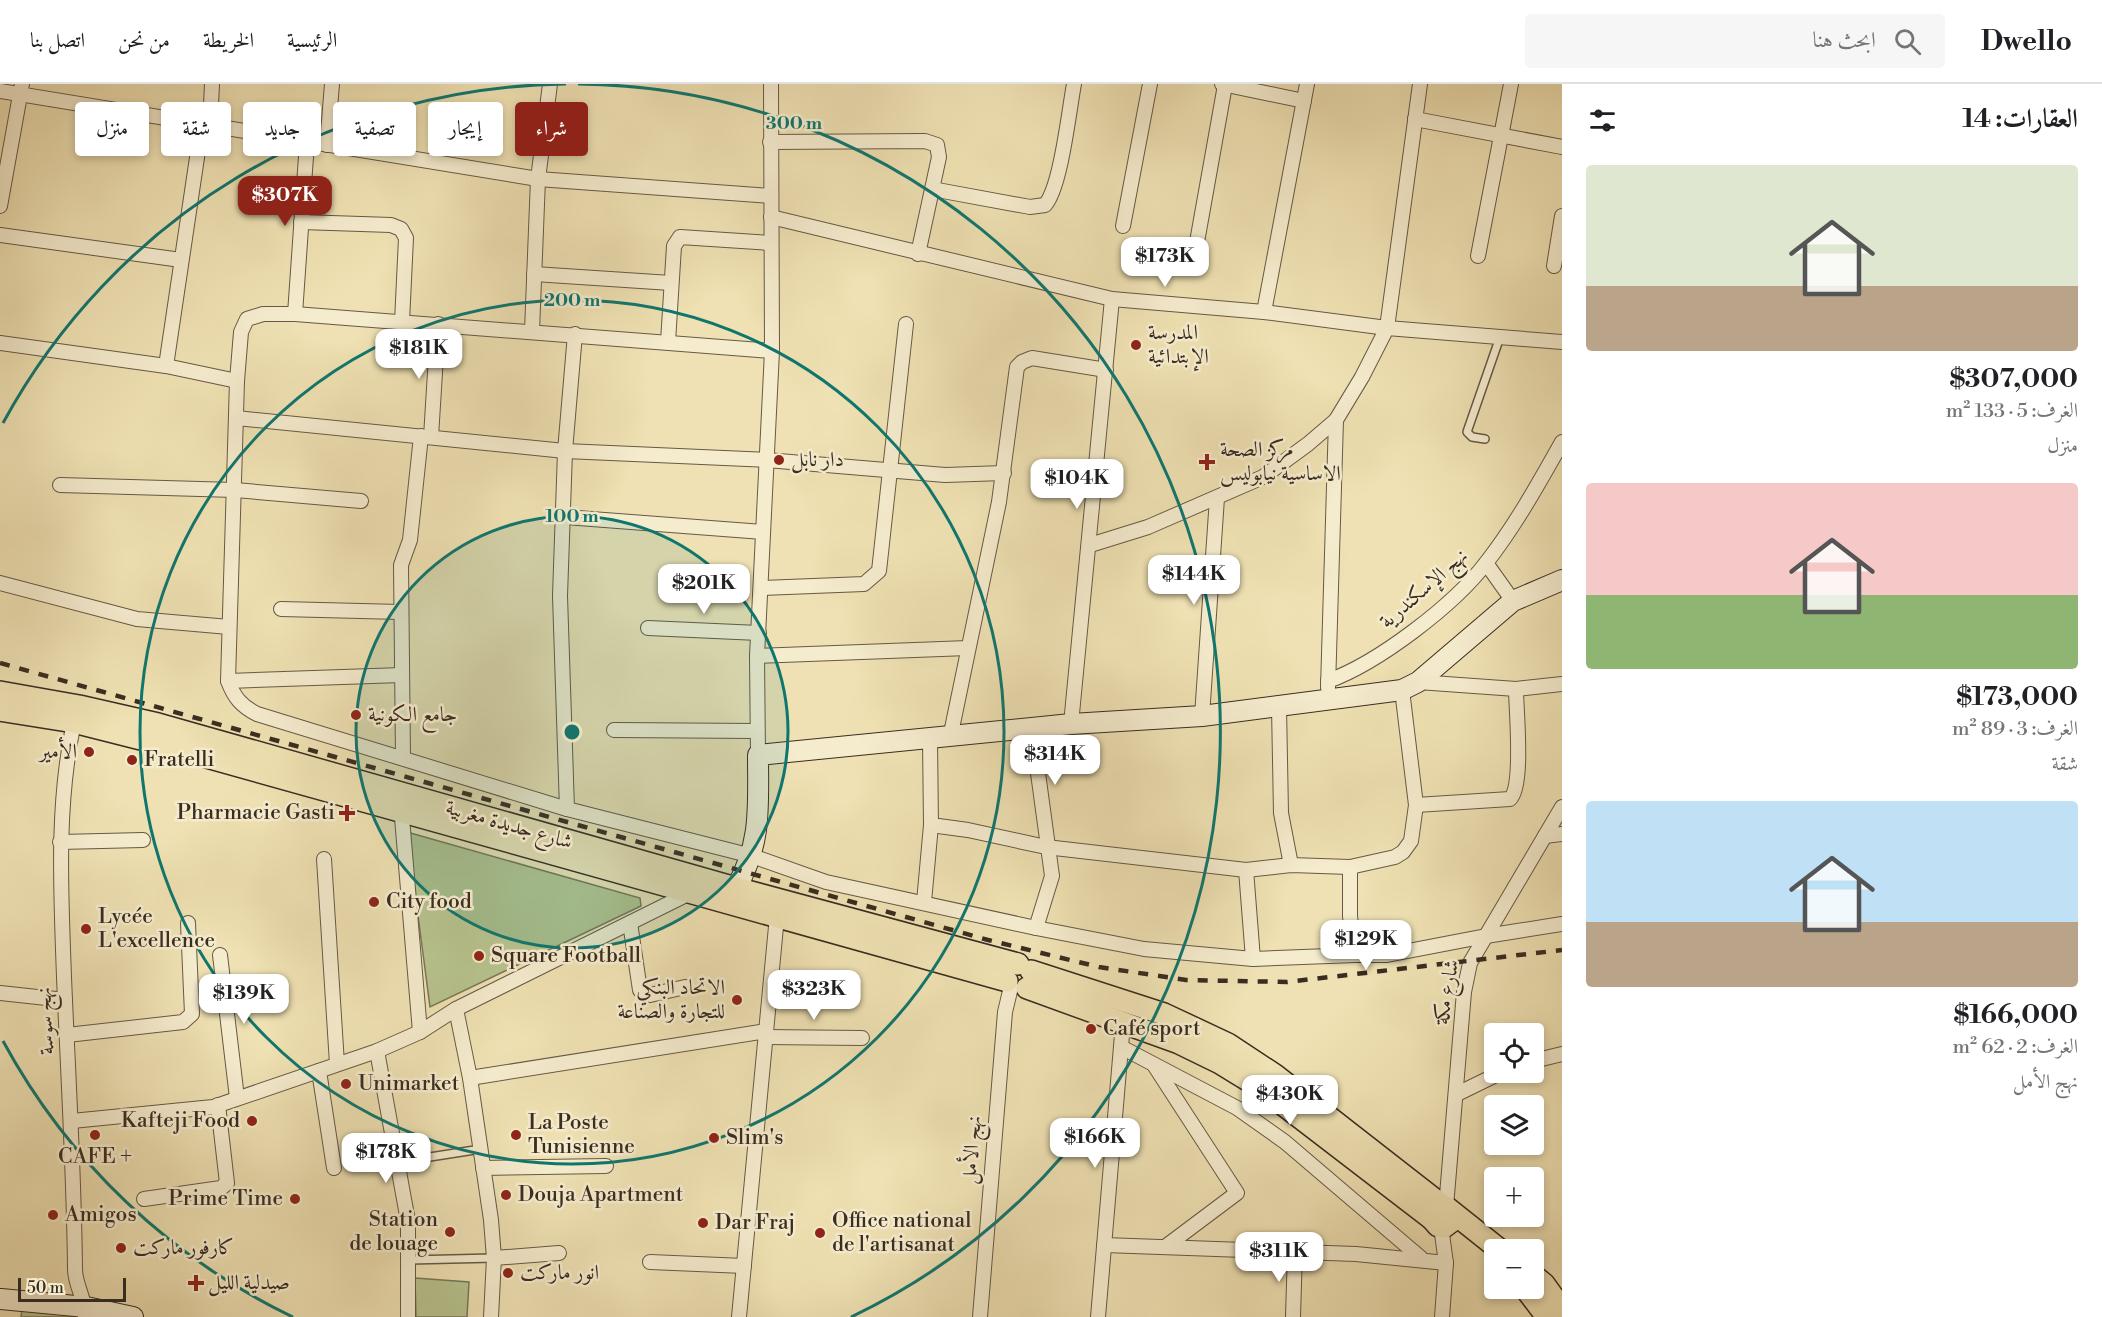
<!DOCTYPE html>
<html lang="ar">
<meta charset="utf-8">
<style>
:root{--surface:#fff;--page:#f6f6f6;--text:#202124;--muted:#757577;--line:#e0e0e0;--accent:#8f2418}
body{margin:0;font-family:"Libre Bodoni",Amiri,serif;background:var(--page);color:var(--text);direction:rtl;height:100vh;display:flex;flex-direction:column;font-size:22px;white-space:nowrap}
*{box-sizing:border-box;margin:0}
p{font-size:20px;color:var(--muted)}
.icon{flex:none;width:33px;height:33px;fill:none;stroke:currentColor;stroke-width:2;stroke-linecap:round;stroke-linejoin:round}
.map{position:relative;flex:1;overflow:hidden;direction:ltr}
.side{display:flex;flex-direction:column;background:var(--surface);width:540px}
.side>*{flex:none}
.top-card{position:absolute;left:18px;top:18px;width:570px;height:54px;direction:rtl;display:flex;gap:12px}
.buttons{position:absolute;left:1484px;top:939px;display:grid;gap:12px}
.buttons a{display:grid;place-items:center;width:60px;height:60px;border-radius:6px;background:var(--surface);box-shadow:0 3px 9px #0003;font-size:30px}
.scale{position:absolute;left:18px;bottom:15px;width:108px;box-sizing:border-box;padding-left:6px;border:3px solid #392c21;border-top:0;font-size:16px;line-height:21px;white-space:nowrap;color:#392c21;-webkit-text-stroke:4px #f5ecce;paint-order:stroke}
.price{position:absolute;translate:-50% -51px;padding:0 14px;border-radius:12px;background:#fff;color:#222;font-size:20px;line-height:39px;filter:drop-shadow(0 2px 3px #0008)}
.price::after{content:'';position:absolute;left:50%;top:36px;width:18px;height:14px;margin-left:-9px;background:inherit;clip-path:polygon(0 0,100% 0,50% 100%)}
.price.current{background:var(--accent);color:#fff}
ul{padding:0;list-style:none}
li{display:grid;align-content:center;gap:12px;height:318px;padding:0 24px}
li span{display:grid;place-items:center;height:186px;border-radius:6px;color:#555}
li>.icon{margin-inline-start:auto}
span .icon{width:108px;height:108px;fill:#fffc;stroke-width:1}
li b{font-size:26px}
h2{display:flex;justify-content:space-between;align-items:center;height:72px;padding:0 24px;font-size:26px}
.chip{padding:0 21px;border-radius:6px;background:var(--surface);box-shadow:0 3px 9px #0003;font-size:21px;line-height:54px}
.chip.current{background:var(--accent);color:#fff}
header{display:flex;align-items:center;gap:36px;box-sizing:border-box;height:84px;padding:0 30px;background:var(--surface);border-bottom:2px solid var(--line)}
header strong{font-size:28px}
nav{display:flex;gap:33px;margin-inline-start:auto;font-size:21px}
.search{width:420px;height:54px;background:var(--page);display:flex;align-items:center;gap:15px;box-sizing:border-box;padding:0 21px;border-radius:6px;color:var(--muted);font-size:22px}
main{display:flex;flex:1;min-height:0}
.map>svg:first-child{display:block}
</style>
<header>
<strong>Dwello</strong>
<div class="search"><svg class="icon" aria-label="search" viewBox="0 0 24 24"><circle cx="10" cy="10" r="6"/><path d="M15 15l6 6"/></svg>ابحث هنا</div>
<nav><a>الرئيسية</a><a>الخريطة</a><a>من نحن</a><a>اتصل بنا</a></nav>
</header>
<main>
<section class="side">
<h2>العقارات: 14<svg class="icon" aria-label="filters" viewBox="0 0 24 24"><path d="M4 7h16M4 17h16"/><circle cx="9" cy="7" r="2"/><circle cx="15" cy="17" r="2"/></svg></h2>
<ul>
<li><span style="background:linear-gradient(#dfe7d0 65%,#b9a48a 0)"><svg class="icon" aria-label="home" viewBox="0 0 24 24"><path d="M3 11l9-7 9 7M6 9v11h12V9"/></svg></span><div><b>$307,000</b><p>الغرف: 5 · 133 m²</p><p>منزل</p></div></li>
<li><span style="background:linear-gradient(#f6c9c9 60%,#8fb573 0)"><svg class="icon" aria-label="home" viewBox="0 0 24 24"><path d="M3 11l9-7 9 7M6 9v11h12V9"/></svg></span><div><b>$173,000</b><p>الغرف: 3 · 89 m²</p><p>شقة</p></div></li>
<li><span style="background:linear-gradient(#bfe0f5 65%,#b9a48a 0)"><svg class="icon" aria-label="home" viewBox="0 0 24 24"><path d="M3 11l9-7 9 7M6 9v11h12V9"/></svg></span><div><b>$166,000</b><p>الغرف: 2 · 62 m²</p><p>نهج الأمل</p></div></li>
</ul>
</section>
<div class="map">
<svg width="1562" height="1233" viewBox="0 0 1562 1233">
<rect width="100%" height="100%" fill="#efe1b3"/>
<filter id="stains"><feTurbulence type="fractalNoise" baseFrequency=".00333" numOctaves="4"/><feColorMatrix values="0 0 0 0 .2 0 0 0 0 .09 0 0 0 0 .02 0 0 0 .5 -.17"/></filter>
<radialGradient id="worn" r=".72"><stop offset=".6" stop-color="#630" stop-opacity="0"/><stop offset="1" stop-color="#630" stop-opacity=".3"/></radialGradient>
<g fill="#b7c38e" stroke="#787858" stroke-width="1.5">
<path d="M 407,748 L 640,814 L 641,822 L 430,923 Z"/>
<path d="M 415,1194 L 469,1198 L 467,1233 L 416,1233 Z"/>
<path d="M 22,1225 L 75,1231 L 75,1233 L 21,1233 Z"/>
</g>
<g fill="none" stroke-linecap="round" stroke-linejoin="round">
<g stroke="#665946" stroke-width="10">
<g id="lane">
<path d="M 1485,355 L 1472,353 L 1467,348 L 1500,253"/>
<path d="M 398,1078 L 481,1065"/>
<path d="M 409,1176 L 494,1174"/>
</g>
</g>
<g stroke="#665946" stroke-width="16">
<g id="street">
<path d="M 1222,0 L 1304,17"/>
<path d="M 0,7 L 538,95 L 771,112"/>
<path d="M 1415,35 L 1562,63"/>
<path d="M 210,42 L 212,0"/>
<path d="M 770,58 L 925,57 L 937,61 L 939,73 L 918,170"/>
<path d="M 327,61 L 332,0"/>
<path d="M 932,105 L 1030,123 L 1045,121 C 1061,103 1069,26 1074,0"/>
<path d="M 0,122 L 22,0"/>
<path d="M 771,133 L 1112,215 L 1264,228 L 1387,244 L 1562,258"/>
<path d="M 301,138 L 391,141 L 401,145 L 406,154 L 402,238"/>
<path d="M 1123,142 L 1150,0"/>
<path d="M 0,151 L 181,176"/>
<path d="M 1197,158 L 1225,1"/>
<path d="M 1478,172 L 1511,0"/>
<path d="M 1554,182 L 1562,132"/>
<path d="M 534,190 L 671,199"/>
<path d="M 1264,228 L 1307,0"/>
<path d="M 295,230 L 307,58"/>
<path d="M 532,247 L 538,95 L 550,0"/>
<path d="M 668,258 L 674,162 L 680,153 L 771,159"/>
<path d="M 0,259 L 166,282 L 237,297"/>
<path d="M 772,267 L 295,230 L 263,230 L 247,235 L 241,248 L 237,297 L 228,597 C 234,613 241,622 257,630 L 567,725 L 752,772 L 826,798 L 1036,844"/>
<path d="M 166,282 L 202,40"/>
<path d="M 236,334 L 565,367 L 767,376 L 945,391 L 1004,389"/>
<path d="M 431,353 L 438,240"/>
<path d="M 60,401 L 235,406 L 361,417"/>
<path d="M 565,433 L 763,448"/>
<path d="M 1090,461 L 1148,443 L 1263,393 L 1308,360 L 1336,336 L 1362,293 L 1387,244 L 1420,0"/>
<path d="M 1486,479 L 1513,517"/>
<path d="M 0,499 L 137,535 L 229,543"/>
<path d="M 761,504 L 864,500 L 879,487 L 906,240"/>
<path d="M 281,525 L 401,528"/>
<path d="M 648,544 L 759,549"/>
<path d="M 757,572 L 968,564"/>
<path d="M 228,597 L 402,591"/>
<path d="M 1328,597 C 1378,579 1454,521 1486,479 C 1515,442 1539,399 1562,358"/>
<path d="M 1418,598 L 1516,605 L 1562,600"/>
<path d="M 1328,604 L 1336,336"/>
<path d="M 1279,623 L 1281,729 L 1291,781"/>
<path d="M 1202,632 L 1217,414"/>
<path d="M 74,638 C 56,722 61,807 64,893 C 68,990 74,1087 75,1185 C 75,1202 86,1215 85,1233"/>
<path d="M 1071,640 L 1112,215"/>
<path d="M 1032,645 L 1052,792 L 1036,844 L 1144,865 L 1253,875 L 1355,871"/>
<path d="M 614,646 L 757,647"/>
<path d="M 950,654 L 999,418 L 1017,283 L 1022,278 L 1032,274 L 1106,286"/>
<path d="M 930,655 L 931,741 L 968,746 L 1046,763 L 1246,786 L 1291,781 L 1350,783 L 1395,773 L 1403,768 L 1411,757 L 1416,721 L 1402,606"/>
<path d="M 758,671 L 757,572 L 772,267 L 771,0"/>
<path d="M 403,674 L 401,481 L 410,456 L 421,352"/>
<path d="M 1416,721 L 1510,715 C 1524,702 1516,626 1516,605"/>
<path d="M 401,722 L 420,948"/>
<path d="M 567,725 L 560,512 L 565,367 L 575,250"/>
<path d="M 1545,752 L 1562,750"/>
<path d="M 60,758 L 143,756"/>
<path d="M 324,775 L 337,980"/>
<path d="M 1350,783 L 1350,832 L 1355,871 L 1387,871 L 1486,852 L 1562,840"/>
<path d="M 1246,786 L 1253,875"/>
<path d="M 924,818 L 931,741"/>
<path d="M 630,839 L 640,906 L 650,911 L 685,903"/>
<path d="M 220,871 L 237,1014"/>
<path d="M 0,909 L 65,916"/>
<path d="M 456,925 L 470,994 L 491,1136 L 494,1174 L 491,1233"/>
<path d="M 67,951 L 183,938 L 192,930 L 188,839"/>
<path d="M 765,953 L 862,954"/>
<path d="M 1121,963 L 1237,1024 L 1285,1058 L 1421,1174"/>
<path d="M 377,967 L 408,1137 L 408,1233"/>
<path d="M 1533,977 L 1562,970"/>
<path d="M 1154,981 L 1237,1109 L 1165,1163"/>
<path d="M 319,987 L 334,1084"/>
<path d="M 470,994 L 766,947"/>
<path d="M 1457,1010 L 1502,988"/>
<path d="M 72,1037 L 213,1023 L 377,967 L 420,948 L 456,925 L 690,809"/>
<path d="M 483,1084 L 606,1082"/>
<path d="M 144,1115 L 221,1104 L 227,1099 L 218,1021"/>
<path d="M 1446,1123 L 1464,908 L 1470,879 L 1562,723"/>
<path d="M 1441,1143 L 1446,1179 L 1442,1233"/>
<path d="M 1104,1161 L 1356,1170 L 1446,1179"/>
<path d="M 494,1174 L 559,1169"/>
<path d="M 650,1178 L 744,1182"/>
<path d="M 739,1233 L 777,832"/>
<path d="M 980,1233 L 1005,928 L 1011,903"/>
<path d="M 1098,1233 L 1123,939"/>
<path d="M 1293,1233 L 1295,1167"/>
</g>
</g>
<g stroke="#392c21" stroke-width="22">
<g id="secondary">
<path d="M 736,804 C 762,759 758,722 758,671 L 1071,640 L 1202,632 L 1402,606 L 1418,598 L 1513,517 L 1562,496"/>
<path d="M 1,1215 L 86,1223 L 133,1233"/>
</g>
</g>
<g stroke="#392c21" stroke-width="24">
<g id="primary">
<path d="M 0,608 L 79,622 L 158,640 L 736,804 L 1018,880"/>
<path d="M 0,626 L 74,638 L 153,658 L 1007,897"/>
<path d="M 1031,887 L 1164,930 L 1228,960 L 1275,991 L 1443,1122"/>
<path d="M 1027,904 L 1179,959 L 1220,979 L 1264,1006 L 1432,1135"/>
<path d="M 1452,1130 L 1452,1137 L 1444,1143 L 1438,1142 L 1432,1135 L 1437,1124 L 1446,1123 L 1500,1166"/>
<path d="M 1533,1191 L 1544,1200 L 1562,1225"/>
<path d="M 1525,1204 L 1547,1233"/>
</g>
</g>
<use href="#lane" stroke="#f5ecce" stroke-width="7"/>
<use href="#street" stroke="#f5ecce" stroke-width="14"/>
<use href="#secondary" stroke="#f5ecce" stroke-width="20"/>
<use href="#primary" stroke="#efe1b3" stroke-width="21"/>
<path stroke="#392c21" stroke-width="4.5" stroke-dasharray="10 10" stroke-linecap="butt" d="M 0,579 L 988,856 L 1099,883 L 1186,896 L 1287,898 L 1562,866"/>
</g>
<circle cx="572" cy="648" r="216" fill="#0f766e" fill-opacity=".12"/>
<g fill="none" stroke="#0f766e" stroke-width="3">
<circle cx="572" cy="648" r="216"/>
<circle cx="572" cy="648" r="432"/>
<path d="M293 1233A648 648 0 0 1 3 957M3 339A648 648 0 0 1 566 0M578 0A648 648 0 0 1 851 1233"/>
</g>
<g fill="#8f2418" stroke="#f5ecce" stroke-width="2">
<circle cx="1136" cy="261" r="6"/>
<circle cx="779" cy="376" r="6"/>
<path d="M1204 369h6v6h6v6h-6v6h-6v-6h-6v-6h6z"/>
<circle cx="356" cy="631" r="6"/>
<circle cx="89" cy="668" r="6"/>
<circle cx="132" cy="676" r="6"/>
<path d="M344 720h6v6h6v6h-6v6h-6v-6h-6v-6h6z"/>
<circle cx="374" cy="818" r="6"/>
<circle cx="86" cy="845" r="6"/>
<circle cx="479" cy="872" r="6"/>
<circle cx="737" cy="916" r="6"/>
<circle cx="1091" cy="945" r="6"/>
<circle cx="346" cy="1000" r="6"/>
<circle cx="252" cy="1037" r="6"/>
<circle cx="95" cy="1051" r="6"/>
<circle cx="516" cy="1051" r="6"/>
<circle cx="714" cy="1054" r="6"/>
<circle cx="506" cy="1111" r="6"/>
<circle cx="295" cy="1115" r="6"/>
<circle cx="53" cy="1131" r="6"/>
<circle cx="703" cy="1139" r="6"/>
<circle cx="450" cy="1148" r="6"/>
<circle cx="820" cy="1149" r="6"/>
<circle cx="121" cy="1164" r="6"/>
<circle cx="508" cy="1189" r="6"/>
<path d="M193 1190h6v6h6v6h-6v6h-6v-6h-6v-6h6z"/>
</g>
<g text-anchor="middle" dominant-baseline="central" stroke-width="5" stroke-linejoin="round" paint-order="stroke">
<g font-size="21" fill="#392c21" stroke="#f5ecce" text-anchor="start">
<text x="1148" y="249">المدرسة<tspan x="1148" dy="24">الإبتدائية</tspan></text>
<text x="1220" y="366">مركز الصحة<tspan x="1220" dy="24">الاساسية نيابوليس</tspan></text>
<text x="791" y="376">دار نابل</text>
<text x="368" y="631">جامع الكونية</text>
<text x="77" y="668" text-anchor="end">الأمير</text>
<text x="144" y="676">Fratelli</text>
<text x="335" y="729" text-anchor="end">Pharmacie Gasti</text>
<text x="386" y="818">City food</text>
<text x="98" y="833">Lycée<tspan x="98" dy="24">L'excellence</tspan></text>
<text x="491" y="872">Square Football</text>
<text x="725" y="904" text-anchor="end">الاتحاد البنكي<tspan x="725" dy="24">للتجارة والصناعة</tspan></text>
<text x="1103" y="945">Café sport</text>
<text x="358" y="1000">Unimarket</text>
<text x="240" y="1037" text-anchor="end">Kafteji Food</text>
<text x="528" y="1039">La Poste<tspan x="528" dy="24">Tunisienne</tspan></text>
<text x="726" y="1054">Slim's</text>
<text x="95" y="1073" text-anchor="middle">CAFE +</text>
<text x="518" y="1111">Douja Apartment</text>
<text x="283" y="1115" text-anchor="end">Prime Time</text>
<text x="65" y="1131">Amigos</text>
<text x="438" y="1136" text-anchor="end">Station<tspan x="438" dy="24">de louage</tspan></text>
<text x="832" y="1137">Office national<tspan x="832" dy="24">de l'artisanat</tspan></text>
<text x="715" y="1139">Dar Fraj</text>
<text x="133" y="1164">كارفور ماركت</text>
<text x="520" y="1189">انور ماركت</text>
<text x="208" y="1199">صيدلية الليل</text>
</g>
<g font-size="21" fill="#392c21" stroke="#f5ecce">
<text transform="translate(1424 505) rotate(-41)">نهج الإسكندرية</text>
<text transform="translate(509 741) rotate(16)">شارع جديدة مغربية</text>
<text transform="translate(1447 908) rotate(-80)">شارع مكة</text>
<text transform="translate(46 937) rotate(-93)">نهج سوسة</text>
<text transform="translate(972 1066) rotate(-85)">نهج الأمل</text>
</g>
</g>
<circle cx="572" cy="648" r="9" fill="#0f766e" stroke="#f5ecce" stroke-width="3"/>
<g font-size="18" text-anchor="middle" font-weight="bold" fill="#0f766e" stroke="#f5ecce" stroke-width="5" stroke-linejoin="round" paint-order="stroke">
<text x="794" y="45">300 m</text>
<text x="572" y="222">200 m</text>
<text x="572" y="438">100 m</text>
</g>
<rect width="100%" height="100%" filter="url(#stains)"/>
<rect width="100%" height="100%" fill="url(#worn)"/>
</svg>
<div class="buttons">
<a><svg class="icon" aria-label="locate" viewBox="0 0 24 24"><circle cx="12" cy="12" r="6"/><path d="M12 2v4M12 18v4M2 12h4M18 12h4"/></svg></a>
<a><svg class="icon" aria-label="layers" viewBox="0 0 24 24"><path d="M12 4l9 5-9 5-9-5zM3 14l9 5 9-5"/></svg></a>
<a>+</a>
<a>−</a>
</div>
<div class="scale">50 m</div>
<b class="price current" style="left:285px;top:143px">$307K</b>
<b class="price" style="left:1165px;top:204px">$173K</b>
<b class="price" style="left:419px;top:296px">$181K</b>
<b class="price" style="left:1077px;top:426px">$104K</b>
<b class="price" style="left:1194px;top:522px">$144K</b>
<b class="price" style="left:704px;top:531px">$201K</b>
<b class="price" style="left:1055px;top:702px">$314K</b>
<b class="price" style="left:1366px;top:887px">$129K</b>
<b class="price" style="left:814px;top:937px">$323K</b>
<b class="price" style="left:244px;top:941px">$139K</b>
<b class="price" style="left:1290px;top:1042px">$430K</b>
<b class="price" style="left:1095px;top:1085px">$166K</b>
<b class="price" style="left:386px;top:1100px">$178K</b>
<b class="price" style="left:1279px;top:1199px">$311K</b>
<div class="top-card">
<a class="chip current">شراء</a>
<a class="chip">إيجار</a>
<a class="chip">تصفية</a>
<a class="chip">جديد</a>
<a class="chip">شقة</a>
<a class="chip">منزل</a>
</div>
</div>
</main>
